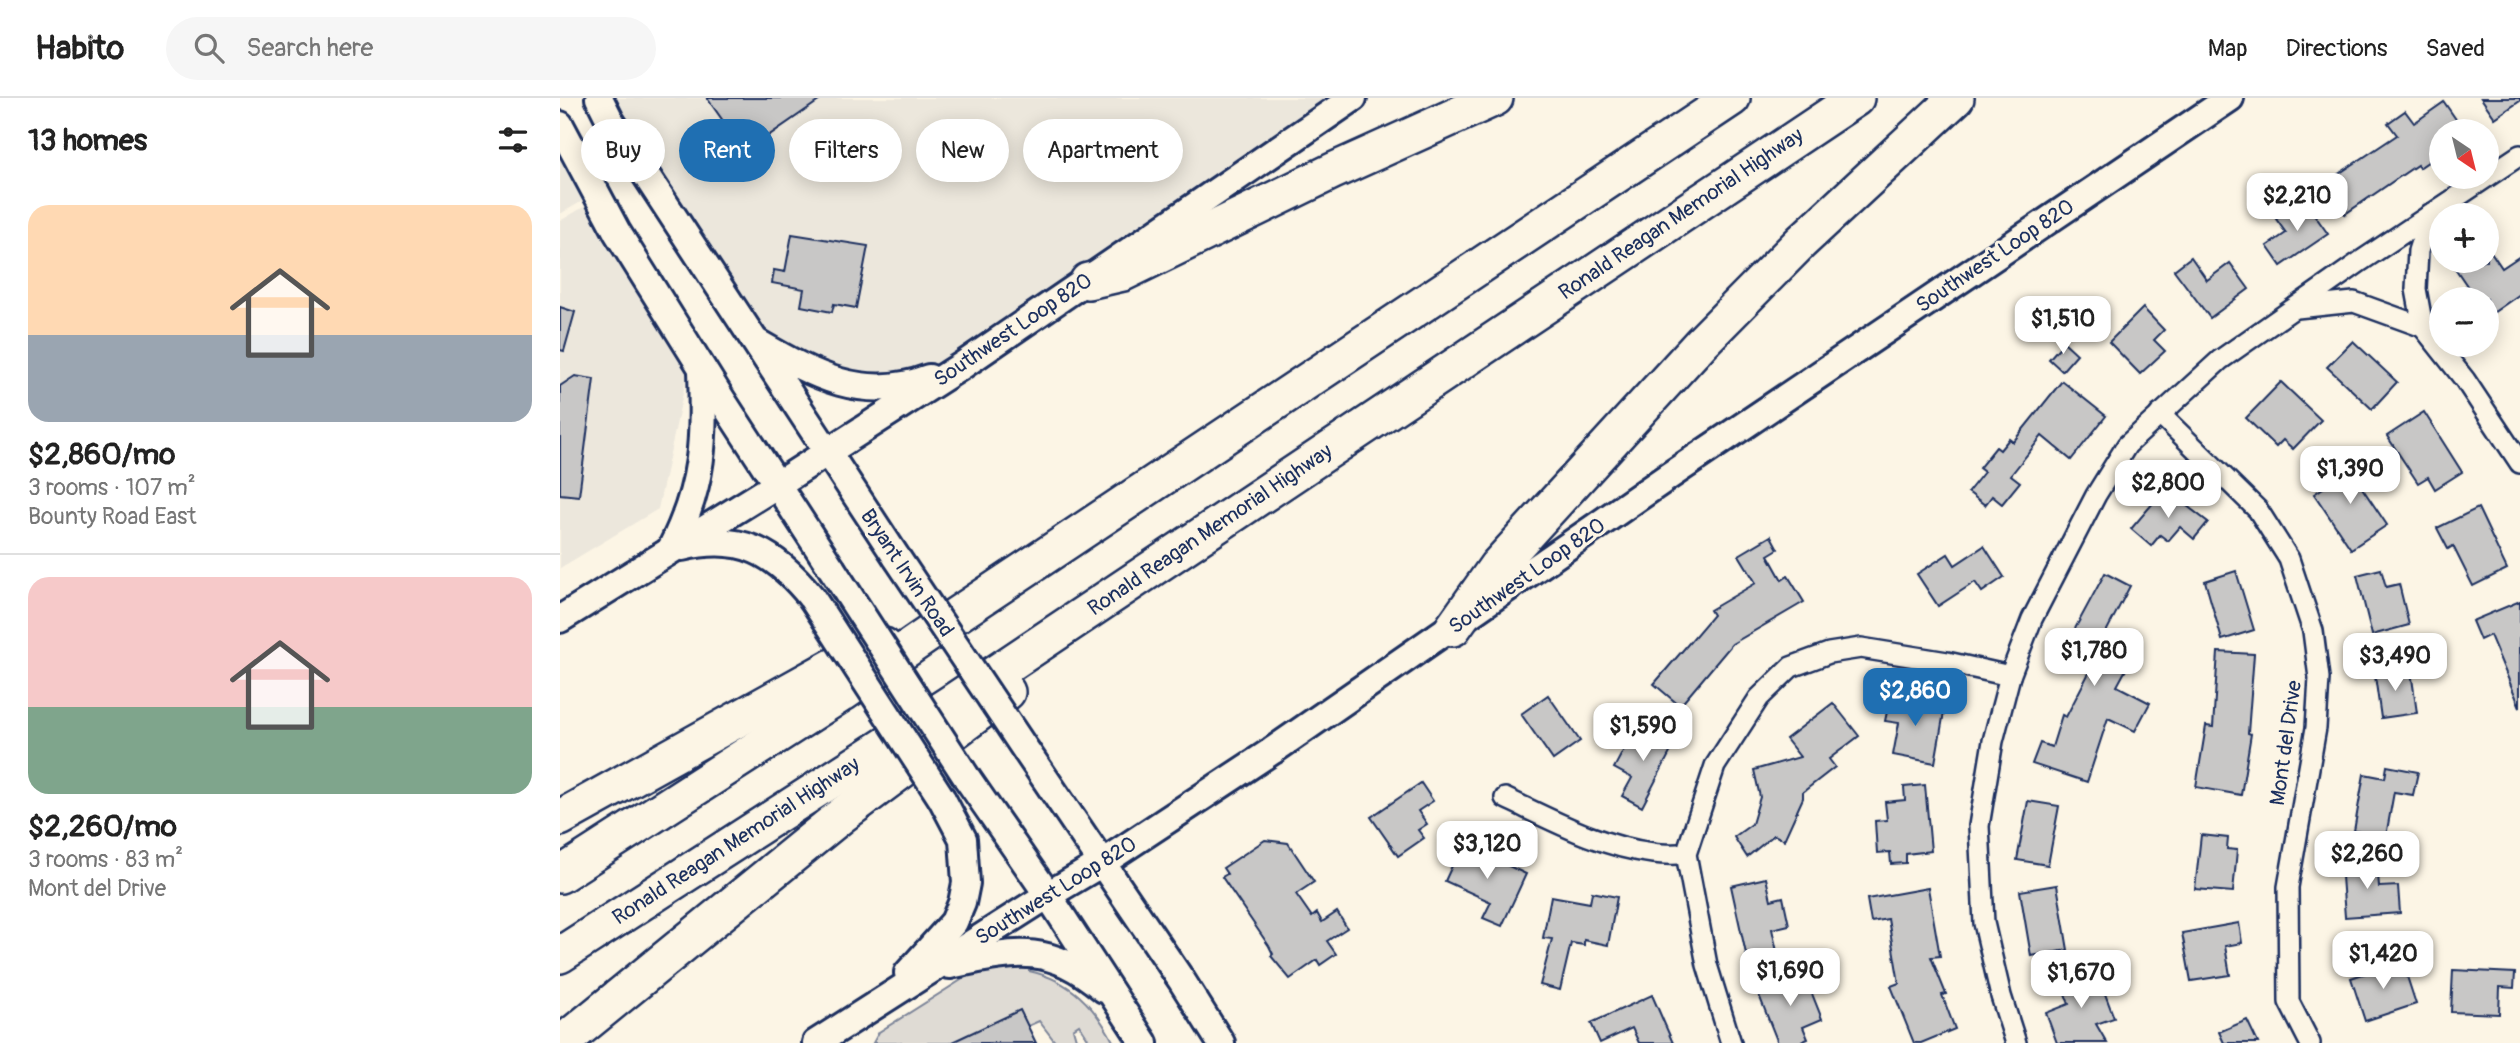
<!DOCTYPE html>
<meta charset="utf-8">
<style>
:root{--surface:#fff;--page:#f6f6f6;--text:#222;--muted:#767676;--line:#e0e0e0;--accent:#1f6fb2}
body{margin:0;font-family:Pangolin,sans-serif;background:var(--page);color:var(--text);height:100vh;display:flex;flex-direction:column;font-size:26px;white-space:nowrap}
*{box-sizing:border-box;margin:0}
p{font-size:23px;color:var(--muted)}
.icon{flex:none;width:38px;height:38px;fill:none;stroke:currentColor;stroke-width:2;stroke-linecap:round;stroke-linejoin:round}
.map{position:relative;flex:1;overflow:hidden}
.panel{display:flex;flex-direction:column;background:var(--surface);width:560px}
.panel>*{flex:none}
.banner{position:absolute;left:21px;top:21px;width:665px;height:63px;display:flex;gap:14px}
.needle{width:46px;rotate:145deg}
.controls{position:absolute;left:1869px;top:21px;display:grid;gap:14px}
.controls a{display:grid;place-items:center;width:70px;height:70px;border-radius:50%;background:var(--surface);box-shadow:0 4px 18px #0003;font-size:35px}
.price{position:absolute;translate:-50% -60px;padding:0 16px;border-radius:14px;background:#fff;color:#222;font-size:23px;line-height:46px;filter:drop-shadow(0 2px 4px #0008)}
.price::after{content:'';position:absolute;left:50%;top:42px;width:21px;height:16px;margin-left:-10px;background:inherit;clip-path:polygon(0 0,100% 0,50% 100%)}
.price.on{background:var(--accent);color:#fff}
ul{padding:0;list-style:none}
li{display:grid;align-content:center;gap:14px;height:371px;padding:0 28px}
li+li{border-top:2px solid var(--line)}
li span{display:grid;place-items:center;height:217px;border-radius:21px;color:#555}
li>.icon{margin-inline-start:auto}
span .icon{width:126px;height:126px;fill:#fffc;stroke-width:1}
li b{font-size:30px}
h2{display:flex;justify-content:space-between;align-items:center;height:84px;padding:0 28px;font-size:30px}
.chip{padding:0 24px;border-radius:32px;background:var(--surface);box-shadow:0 4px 18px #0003;font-size:24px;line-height:63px}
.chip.on{background:var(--accent);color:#fff}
header{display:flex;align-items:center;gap:42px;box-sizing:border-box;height:98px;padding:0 35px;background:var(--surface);border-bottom:2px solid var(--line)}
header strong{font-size:33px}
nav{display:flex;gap:38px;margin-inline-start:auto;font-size:24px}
.search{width:490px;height:63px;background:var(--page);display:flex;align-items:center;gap:18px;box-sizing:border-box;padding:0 24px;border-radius:38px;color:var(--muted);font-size:26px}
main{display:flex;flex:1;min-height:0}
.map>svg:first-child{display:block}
</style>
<header>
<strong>Habito</strong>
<div class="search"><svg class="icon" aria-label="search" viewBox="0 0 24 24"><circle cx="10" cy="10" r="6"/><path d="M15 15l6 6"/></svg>Search here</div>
<nav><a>Map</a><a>Directions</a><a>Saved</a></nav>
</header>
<main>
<section class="panel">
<h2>13 homes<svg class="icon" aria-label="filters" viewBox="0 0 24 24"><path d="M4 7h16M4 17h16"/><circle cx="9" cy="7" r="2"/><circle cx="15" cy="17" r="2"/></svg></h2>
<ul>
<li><span style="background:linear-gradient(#ffd9b3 60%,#9aa5b1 0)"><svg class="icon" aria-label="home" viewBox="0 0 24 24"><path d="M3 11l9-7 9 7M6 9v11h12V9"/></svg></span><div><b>$2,860/mo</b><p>3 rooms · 107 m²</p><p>Bounty Road East</p></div></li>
<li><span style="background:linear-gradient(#f6c9c9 60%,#7fa58c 0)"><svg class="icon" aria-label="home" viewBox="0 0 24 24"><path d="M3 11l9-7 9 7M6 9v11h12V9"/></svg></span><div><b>$2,260/mo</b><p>3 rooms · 83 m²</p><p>Mont del Drive</p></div></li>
</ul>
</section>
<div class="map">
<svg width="1960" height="945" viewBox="0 0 1960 945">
<rect width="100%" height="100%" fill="#fcf5e5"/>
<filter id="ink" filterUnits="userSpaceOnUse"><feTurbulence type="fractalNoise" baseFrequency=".0143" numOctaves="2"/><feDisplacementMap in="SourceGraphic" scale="14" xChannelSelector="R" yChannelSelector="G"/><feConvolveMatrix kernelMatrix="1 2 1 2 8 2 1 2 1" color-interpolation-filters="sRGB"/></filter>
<g filter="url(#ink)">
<g fill="#ece7dc">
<path d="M 39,0 L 793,0 L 403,267 L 328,290 L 194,243 Z"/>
<path d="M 0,48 L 26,101 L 0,116 Z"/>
<path d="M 27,107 L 128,272 L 98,411 L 0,470 L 0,123 Z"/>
</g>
<path fill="#dfdbd4" stroke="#7d8599" stroke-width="2" d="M 469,868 L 469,873 C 510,882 535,908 554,945 L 531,945 L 519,927 L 513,931 L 517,945 L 496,945 L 479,923 L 468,928 L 390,945 L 313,945 L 319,934 L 417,872 Z"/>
<g fill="#c8c7c6" stroke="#1b2f5e" stroke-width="2">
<path d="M 147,0 L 263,0 L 185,54 Z"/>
<path d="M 1921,0 L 1960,0 L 1960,3 L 1935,20 Z"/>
<path d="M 1884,4 L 1904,33 L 1881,33 L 1881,55 L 1859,70 L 1857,67 L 1785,116 L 1765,85 L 1837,37 L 1828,25 L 1845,13 L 1854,25 Z"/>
<path d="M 1744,102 L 1768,136 L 1721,168 L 1707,148 L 1726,135 L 1716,121 Z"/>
<path d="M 232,136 L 308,148 L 296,210 L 274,206 L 272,214 L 241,208 L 244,191 L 212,185 L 214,172 L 225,174 Z"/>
<path d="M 1927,148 L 1942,170 L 1960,158 L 1960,196 L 1927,219 L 1927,201 L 1916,201 L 1895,170 L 1905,163 L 1927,163 Z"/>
<path d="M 1631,159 L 1647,182 L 1670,165 L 1689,191 L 1650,220 L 1614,172 Z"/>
<path d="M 0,209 L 15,214 L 4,253 L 0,252 Z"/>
<path d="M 1583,210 L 1604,232 L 1594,242 L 1605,253 L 1580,276 L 1549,244 Z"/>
<path d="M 1793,243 L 1837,284 L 1812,311 L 1767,269 Z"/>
<path d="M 1504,244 L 1517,256 L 1502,273 L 1489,261 Z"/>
<path d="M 15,278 L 34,281 L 19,398 L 0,396 L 0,288 Z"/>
<path d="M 1502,283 L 1546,318 L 1511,362 L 1482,338 L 1451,377 L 1460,384 L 1442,406 L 1432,398 L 1425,407 L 1408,394 L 1424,374 L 1419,370 L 1436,349 L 1440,352 L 1449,341 L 1453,344 Z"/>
<path d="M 1721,284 L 1761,322 L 1733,351 L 1723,342 L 1716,349 L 1686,320 Z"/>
<path d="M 1864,314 L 1902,374 L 1875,391 L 1868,379 L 1858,385 L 1827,338 Z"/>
<path d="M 1782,360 L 1827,427 L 1791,451 L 1754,396 L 1775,382 L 1767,370 Z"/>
<path d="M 1605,391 L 1648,424 L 1634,441 L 1620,429 L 1608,443 L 1600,437 L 1591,448 L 1571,431 Z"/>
<path d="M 1918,410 L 1947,471 L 1913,488 L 1893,448 L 1888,451 L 1877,430 Z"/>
<path d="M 1211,438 L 1218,451 L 1208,457 L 1222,482 L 1228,478 L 1244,504 L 1172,546 L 1120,608 L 1094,586 L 1153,517 L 1150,512 L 1196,485 L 1179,457 Z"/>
<path d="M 1424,448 L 1444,479 L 1422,494 L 1415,484 L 1378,508 L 1357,476 L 1388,456 L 1395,467 Z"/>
<path d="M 1821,471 L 1826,489 L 1839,486 L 1849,527 L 1812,537 L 1797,477 Z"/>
<path d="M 1676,473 L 1694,532 L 1662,542 L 1645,483 Z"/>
<path d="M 1545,475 L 1570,488 L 1545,536 L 1576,553 L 1557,588 L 1590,605 L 1575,633 L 1548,620 L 1527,684 L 1472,666 L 1480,645 L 1492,649 L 1502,617 L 1506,619 L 1533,567 L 1504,551 Z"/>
<path d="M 1960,503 L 1960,609 L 1930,537 L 1920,542 L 1912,523 Z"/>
<path d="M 1658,554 L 1694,556 L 1688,635 L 1691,636 L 1681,697 L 1636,689 L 1646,628 L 1653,629 Z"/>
<path d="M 1831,569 L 1832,575 L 1851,573 L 1857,615 L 1821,620 L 1814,571 Z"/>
<path d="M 1331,595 L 1362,600 L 1361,610 L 1384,614 L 1375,665 L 1333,657 L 1339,625 L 1325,623 Z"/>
<path d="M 988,597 L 1020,643 L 993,662 L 961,616 Z"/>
<path d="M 1273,605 L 1299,638 L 1269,661 L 1275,669 L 1243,694 L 1243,700 L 1224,742 L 1214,737 L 1187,759 L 1174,739 L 1192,726 L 1200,699 L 1194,672 L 1240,659 L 1226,641 Z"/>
<path d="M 1077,627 L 1114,647 L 1082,709 L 1062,698 L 1072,680 L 1054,670 Z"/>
<path d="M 1827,668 L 1858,674 L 1853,697 L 1834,694 L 1826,738 L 1794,733 L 1804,676 L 1825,680 Z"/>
<path d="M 861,685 L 873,703 L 858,713 L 867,726 L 858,732 L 864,740 L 838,758 L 811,719 Z"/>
<path d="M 1365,687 L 1371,753 L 1346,756 L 1346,765 L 1331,766 L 1330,754 L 1317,755 L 1315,723 L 1327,722 L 1325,704 L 1345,702 L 1344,689 Z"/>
<path d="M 1468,703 L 1499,708 L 1488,767 L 1457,762 Z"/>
<path d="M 1641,737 L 1668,740 L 1667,751 L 1677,752 L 1673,794 L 1635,791 Z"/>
<path d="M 705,742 L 728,745 L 754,784 L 736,796 L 752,819 L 757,815 L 762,824 L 777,814 L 787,830 L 767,843 L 776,856 L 760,867 L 757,862 L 730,881 L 711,858 L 713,856 L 709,848 L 662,779 L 667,776 L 663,770 Z"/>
<path d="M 902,746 L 966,776 L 942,828 L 923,820 L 931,804 L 885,783 Z"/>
<path d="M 1817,762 L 1819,789 L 1838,788 L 1840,815 L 1785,819 L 1781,765 Z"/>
<path d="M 1206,780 L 1211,802 L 1223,799 L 1229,827 L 1212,831 L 1218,858 L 1188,865 L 1171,788 Z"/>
<path d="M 1497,787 L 1508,852 L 1471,858 L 1460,793 Z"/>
<path d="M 1368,790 L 1380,858 L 1371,859 L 1386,896 L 1382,897 L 1395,931 L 1361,945 L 1354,945 L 1331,888 L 1339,885 L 1328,821 L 1311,824 L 1307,801 Z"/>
<path d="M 1032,794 L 1057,799 L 1048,847 L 1024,842 L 1024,847 L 1011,845 L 1000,892 L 980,887 L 992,841 L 983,840 L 991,798 L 1030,805 Z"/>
<path d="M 1679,825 L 1682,845 L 1665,848 L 1670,877 L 1631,883 L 1622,835 Z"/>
<path d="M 1842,863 L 1856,906 L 1805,923 L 1791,880 Z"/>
<path d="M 1525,868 L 1529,881 L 1538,877 L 1554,920 L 1536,926 L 1547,945 L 1497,945 L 1486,915 L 1509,906 L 1498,878 Z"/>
<path d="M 1893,872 L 1955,875 L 1954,890 L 1940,889 L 1939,916 L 1891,914 Z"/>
<path d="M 1243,873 L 1262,921 L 1243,929 L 1248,941 L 1239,945 L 1218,945 L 1197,892 Z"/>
<path d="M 1092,897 L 1113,945 L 1079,945 L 1072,930 L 1040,945 L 1031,925 Z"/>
<path d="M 460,912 L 476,945 L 390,945 Z"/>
<path d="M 1687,922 L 1698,945 L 1664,945 L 1659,934 Z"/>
</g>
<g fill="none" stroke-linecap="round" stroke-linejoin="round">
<g stroke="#1b2f5e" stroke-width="24">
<g id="street">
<path d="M 1870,116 L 1858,153 L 1856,191 L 1863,229 L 1905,282 L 1960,365"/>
<path d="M 1737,210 L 1794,204 L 1863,229"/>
<path d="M 1600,316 L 1698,412 L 1729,461 L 1753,533 L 1759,580 L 1756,630 L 1728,789 L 1729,904 L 1750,945"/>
<path d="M 945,700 C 992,722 1041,749 1093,755 C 1104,757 1116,756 1126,756"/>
<path d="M 1171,945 L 1147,867 L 1126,756 L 1155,668 L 1199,600 L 1231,569 L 1269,555 L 1301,550 L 1387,564 L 1450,578"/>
<path d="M 1456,945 L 1441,898 L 1424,825 L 1419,728 L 1433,643 L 1450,578 L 1472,521 L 1536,397 L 1567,347 L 1660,262 L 1801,163 L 1960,57"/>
</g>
</g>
<g stroke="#1b2f5e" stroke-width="32">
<g id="secondary">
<path d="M 39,0 L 50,22 L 337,460"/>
<path d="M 0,27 L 57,134 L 162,302 L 272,471"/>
<path d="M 198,245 C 253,277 304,305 369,280"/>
<path d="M 122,449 C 182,435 215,454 252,500"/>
<path d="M 111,451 C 144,386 144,342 142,271"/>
<path d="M 0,521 L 218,386 L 403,267 L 793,0"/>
<path d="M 467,654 L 622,883 L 661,945"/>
<path d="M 407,680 L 488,797 L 584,945"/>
<path d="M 390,867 C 456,853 488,844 544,891"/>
<path d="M 348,875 L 394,824 L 402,805 L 406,785 L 403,741 L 382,701"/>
<path d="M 256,945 L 488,797 L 542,765 L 712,653 L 1109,378 L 1670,0"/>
</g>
</g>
<g stroke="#1b2f5e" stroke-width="40">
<g id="highway">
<path d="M 528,183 L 563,175 L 773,73 L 935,0"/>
<path d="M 893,530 L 937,468 L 1142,244 L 1241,144 L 1396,0"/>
<path d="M 0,720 L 272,569 L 324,548"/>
<path d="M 0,777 L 283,595 L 389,522 L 1172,0"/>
<path d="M 0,857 L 391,605 L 1296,0"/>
<path d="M 2,945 L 282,717 L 447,594"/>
</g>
</g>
<use href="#street" stroke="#fcf5e5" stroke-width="19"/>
<use href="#secondary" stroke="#fcf5e5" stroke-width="26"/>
<use href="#highway" stroke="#fcf5e5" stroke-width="35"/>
<g stroke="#1b2f5e" stroke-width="32" stroke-linecap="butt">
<g id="secondary-bridge">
<path d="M 337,460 L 467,654"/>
<path d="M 272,471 L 407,680"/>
<path d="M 252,500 L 382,701"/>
</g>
</g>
<use href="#secondary-bridge" stroke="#fcf5e5" stroke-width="26"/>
</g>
</g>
<g text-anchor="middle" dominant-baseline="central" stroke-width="6" stroke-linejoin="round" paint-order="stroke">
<g font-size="21" fill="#1b2f5e" stroke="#fcf5e5">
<text transform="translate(1121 116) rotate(-34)">Ronald Reagan Memorial Highway</text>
<text transform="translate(1435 158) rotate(-34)">Southwest Loop 820</text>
<text transform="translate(453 232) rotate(-34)">Southwest Loop 820</text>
<text transform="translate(650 432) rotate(-34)">Ronald Reagan Memorial Highway</text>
<text transform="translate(347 475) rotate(56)">Bryant Irvin Road</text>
<text transform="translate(967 478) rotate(-35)">Southwest Loop 820</text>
<text transform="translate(1726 645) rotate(-82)">Mont del Drive</text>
<text transform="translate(176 743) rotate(-33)">Ronald Reagan Memorial Highway</text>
<text transform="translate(496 793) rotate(-32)">Southwest Loop 820</text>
</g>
</g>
</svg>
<div class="controls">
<a><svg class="needle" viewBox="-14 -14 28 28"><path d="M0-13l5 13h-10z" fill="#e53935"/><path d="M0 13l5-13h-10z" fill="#767676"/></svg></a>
<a>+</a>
<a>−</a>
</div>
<b class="price" style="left:1737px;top:135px">$2,210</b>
<b class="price" style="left:1503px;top:258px">$1,510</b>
<b class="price" style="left:1790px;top:408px">$1,390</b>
<b class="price" style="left:1608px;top:422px">$2,800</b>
<b class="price" style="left:1534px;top:590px">$1,780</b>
<b class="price" style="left:1835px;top:595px">$3,490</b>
<b class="price on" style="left:1355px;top:630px">$2,860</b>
<b class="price" style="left:1083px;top:665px">$1,590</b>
<b class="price" style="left:927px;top:783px">$3,120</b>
<b class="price" style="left:1807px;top:793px">$2,260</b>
<b class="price" style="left:1823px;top:893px">$1,420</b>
<b class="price" style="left:1230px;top:910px">$1,690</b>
<b class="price" style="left:1521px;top:912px">$1,670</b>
<div class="banner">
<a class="chip">Buy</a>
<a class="chip on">Rent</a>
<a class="chip">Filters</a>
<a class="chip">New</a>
<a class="chip">Apartment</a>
</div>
</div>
</main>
